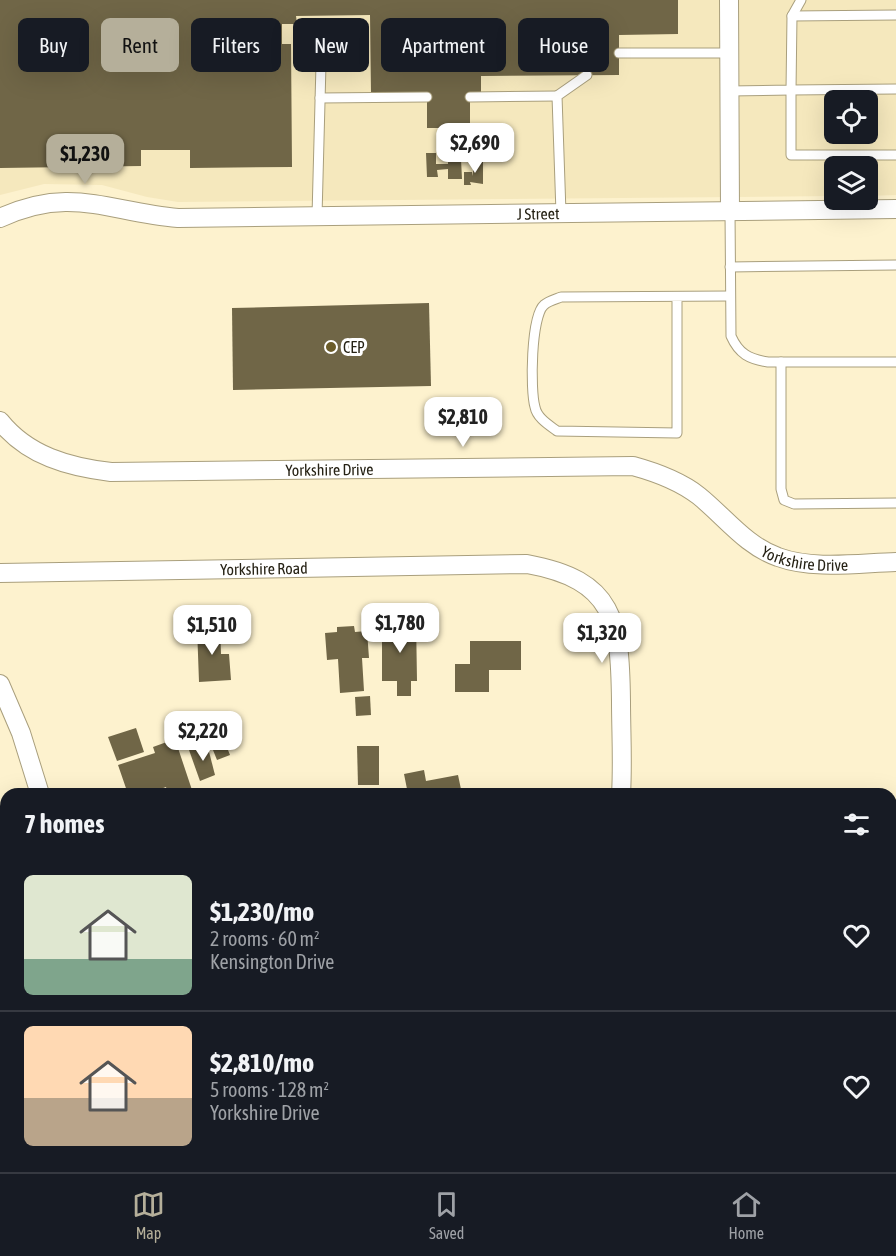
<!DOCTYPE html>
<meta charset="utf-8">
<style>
:root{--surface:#171b24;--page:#242831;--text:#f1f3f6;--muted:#9ea1a6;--line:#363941;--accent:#b5af9a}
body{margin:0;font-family:"Asap Condensed",sans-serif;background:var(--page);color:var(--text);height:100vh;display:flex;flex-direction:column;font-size:22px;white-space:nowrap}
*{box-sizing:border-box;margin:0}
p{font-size:20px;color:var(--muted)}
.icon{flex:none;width:33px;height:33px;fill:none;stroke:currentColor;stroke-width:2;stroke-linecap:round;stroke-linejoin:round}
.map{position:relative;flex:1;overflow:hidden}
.panel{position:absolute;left:0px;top:788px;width:897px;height:386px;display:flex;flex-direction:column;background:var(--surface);border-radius:18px 18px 0 0;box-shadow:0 6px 24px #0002}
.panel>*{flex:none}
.top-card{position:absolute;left:18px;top:18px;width:861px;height:54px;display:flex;gap:12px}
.fabs{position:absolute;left:824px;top:90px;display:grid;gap:12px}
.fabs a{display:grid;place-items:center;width:54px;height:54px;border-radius:9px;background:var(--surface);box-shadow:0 6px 24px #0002;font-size:30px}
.price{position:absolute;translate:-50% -51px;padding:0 14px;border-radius:12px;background:#fff;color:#222;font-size:20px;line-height:39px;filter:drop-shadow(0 2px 3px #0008)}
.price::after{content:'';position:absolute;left:50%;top:36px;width:18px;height:14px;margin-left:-9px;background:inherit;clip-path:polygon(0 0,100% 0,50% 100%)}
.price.active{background:var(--accent);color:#111}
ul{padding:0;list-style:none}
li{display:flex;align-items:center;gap:18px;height:150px;padding:0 24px}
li+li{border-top:2px solid var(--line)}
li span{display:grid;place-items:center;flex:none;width:168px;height:120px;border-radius:9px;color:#555}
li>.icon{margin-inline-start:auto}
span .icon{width:72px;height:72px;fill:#fffc;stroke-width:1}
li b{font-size:26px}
h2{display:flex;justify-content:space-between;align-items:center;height:72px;padding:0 24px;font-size:26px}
.chip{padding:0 21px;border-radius:9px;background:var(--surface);box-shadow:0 6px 24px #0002;font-size:21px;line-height:54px}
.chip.active{background:var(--accent);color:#111}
.dock{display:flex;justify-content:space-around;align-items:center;height:84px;border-top:2px solid var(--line);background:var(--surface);font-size:16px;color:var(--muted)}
.dock a{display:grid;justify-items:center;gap:3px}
.dock .active{color:var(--accent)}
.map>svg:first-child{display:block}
</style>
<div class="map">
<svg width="896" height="1172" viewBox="0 0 896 1172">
<rect width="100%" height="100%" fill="#fdf2ce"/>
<path fill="#f5e8bd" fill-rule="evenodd" d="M 0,0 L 896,0 L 896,195 L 867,196 L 867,166 L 834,166 L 834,196 L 178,202 L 147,197 L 102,185 L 44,184 L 0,195 ZM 834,100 L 867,100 L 867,134 L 834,134 Z"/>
<g fill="#706647">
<path d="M 0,0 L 678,0 L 678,34 L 619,35 L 619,75 L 481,76 L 481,92 L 470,92 L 470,128 L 427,128 L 427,92 L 371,93 L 370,15 L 296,16 L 297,24 L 282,24 L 282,44 L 291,44 L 292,167 L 190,168 L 190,150 L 141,150 L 141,166 L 0,168 Z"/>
<path d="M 426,153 L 436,153 L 436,164 L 448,164 L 448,159 L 461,159 L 462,179 L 448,179 L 448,169 L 437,170 L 438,177 L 427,177 Z"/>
<path d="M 473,161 L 483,161 L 483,184 L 470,182 L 471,185 L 464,185 L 464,172 L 472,172 L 473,176 Z"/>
<path d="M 429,303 L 431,386 L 233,390 L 232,308 Z"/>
<path d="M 416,619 L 417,681 L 411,681 L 411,696 L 397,696 L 397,681 L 382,681 L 382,620 Z"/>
<path d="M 220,625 L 221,654 L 229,654 L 231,680 L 199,682 L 197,627 Z"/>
<path d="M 354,626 L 355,632 L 367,631 L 369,658 L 362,658 L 364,691 L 340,693 L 338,659 L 327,660 L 325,633 L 337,632 L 337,627 Z"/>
<path d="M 470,641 L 521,641 L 521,670 L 489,670 L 489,692 L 455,692 L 455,664 L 470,664 Z"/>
<path d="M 370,696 L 371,715 L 356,716 L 355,697 Z"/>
<path d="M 136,728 L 144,752 L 117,761 L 108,737 Z"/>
<path d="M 175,739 L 192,790 L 168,794 L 166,787 L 147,794 L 128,794 L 118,765 L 155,753 L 153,747 Z"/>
<path d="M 224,740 L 230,755 L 217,760 L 211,745 Z"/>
<path d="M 207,744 L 215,775 L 200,781 L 189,750 Z"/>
<path d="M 357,746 L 379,746 L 379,785 L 358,785 Z"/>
<path d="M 424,770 L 426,781 L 458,775 L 462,794 L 408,794 L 404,774 Z"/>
<rect x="96" y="1167" width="58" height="5"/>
</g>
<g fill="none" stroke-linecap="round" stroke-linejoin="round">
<g stroke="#a99f7d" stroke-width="11">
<g id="service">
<path d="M 792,16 L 896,15"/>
<path d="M 619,53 L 728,53"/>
<path d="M 896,89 L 791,90 L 791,155 L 896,155"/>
<path d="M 729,91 L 791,90 L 792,16 L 801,0"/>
<path d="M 470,97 L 557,96"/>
<path d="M 320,98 L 427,97"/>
<path d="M 730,211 L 731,336 C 739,354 749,359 768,362 L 896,362"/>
<path d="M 561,213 L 557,96 L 587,75"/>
<path d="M 317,216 L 322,26"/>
<path d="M 730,267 L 896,265"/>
<path d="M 677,297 L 677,433 L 557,431 C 549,425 537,418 535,407 C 530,390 531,316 544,305 C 548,301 556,299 561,297 L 730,296"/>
<path d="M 781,362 L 781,489 L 784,500 L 794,504 L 896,503"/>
</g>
</g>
<g stroke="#a99f7d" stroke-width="20">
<g id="minor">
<path d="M 729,0 L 730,211"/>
<path id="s1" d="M 0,218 C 71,185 108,212 178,218 L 896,209"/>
<path id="s2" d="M 0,421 C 28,456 69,467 111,472 L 633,466 C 655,472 680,481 699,496 C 725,517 746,546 778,557 C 813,570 859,563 896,562"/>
<path id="s3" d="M 0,573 L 527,564 C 615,580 620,621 621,701 C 621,732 623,763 621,794"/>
<path d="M 0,684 L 21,733 L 40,794"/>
<path d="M 356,1167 L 357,1172"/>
<path d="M 32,1172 L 32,1167"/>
</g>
</g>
<use href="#service" stroke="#fff" stroke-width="9"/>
<use href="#minor" stroke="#fff" stroke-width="18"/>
</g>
<circle fill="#6b5c2a" stroke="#fff" stroke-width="2" cx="331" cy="347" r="6"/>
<g text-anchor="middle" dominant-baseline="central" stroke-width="6" stroke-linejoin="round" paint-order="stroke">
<g font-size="16" fill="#262215" stroke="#fff">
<text stroke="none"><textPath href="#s1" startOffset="542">J Street</textPath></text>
<text stroke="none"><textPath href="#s2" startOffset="344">Yorkshire Drive</textPath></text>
<text stroke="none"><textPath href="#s2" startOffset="848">Yorkshire Drive</textPath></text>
<text stroke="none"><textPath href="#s3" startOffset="264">Yorkshire Road</textPath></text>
</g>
<g font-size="16" fill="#262215" stroke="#fff" text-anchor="start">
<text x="343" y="347">CEP</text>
</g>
</g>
</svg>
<div class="fabs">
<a><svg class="icon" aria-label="locate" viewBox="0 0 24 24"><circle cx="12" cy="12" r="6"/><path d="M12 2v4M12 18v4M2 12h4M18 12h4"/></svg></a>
<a><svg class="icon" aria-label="layers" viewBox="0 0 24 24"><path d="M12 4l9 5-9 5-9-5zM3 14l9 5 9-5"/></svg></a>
</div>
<b class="price" style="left:475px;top:174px">$2,690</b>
<b class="price active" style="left:85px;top:185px">$1,230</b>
<b class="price" style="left:463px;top:448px">$2,810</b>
<b class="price" style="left:400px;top:654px">$1,780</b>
<b class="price" style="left:212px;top:656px">$1,510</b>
<b class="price" style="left:602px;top:664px">$1,320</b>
<b class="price" style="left:203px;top:762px">$2,220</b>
<div class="top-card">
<a class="chip">Buy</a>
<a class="chip active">Rent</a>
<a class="chip">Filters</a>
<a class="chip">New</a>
<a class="chip">Apartment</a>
<a class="chip">House</a>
</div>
<section class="panel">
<h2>7 homes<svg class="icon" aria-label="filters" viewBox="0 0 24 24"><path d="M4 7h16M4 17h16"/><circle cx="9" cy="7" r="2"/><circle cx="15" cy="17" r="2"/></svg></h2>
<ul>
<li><span style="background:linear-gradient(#dfe7d0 70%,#7fa58c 0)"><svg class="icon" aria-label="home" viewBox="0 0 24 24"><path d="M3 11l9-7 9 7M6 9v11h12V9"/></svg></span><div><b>$1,230/mo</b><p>2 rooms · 60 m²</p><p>Kensington Drive</p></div><svg class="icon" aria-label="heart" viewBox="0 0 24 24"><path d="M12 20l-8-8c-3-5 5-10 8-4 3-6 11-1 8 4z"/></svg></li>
<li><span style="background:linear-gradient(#ffd9b3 60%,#b9a48a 0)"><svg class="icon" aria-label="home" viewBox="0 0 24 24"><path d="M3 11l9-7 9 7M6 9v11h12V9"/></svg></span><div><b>$2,810/mo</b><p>5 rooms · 128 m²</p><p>Yorkshire Drive</p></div><svg class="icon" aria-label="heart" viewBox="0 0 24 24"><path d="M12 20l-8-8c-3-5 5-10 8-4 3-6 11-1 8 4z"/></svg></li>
</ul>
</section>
</div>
<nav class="dock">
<a class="active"><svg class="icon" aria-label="map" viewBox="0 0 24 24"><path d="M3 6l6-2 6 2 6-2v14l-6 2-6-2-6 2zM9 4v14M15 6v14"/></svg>Map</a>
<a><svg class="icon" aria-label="saved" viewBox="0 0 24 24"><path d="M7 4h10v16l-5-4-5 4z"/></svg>Saved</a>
<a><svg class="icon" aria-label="home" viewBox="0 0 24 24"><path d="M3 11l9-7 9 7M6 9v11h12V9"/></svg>Home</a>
</nav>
